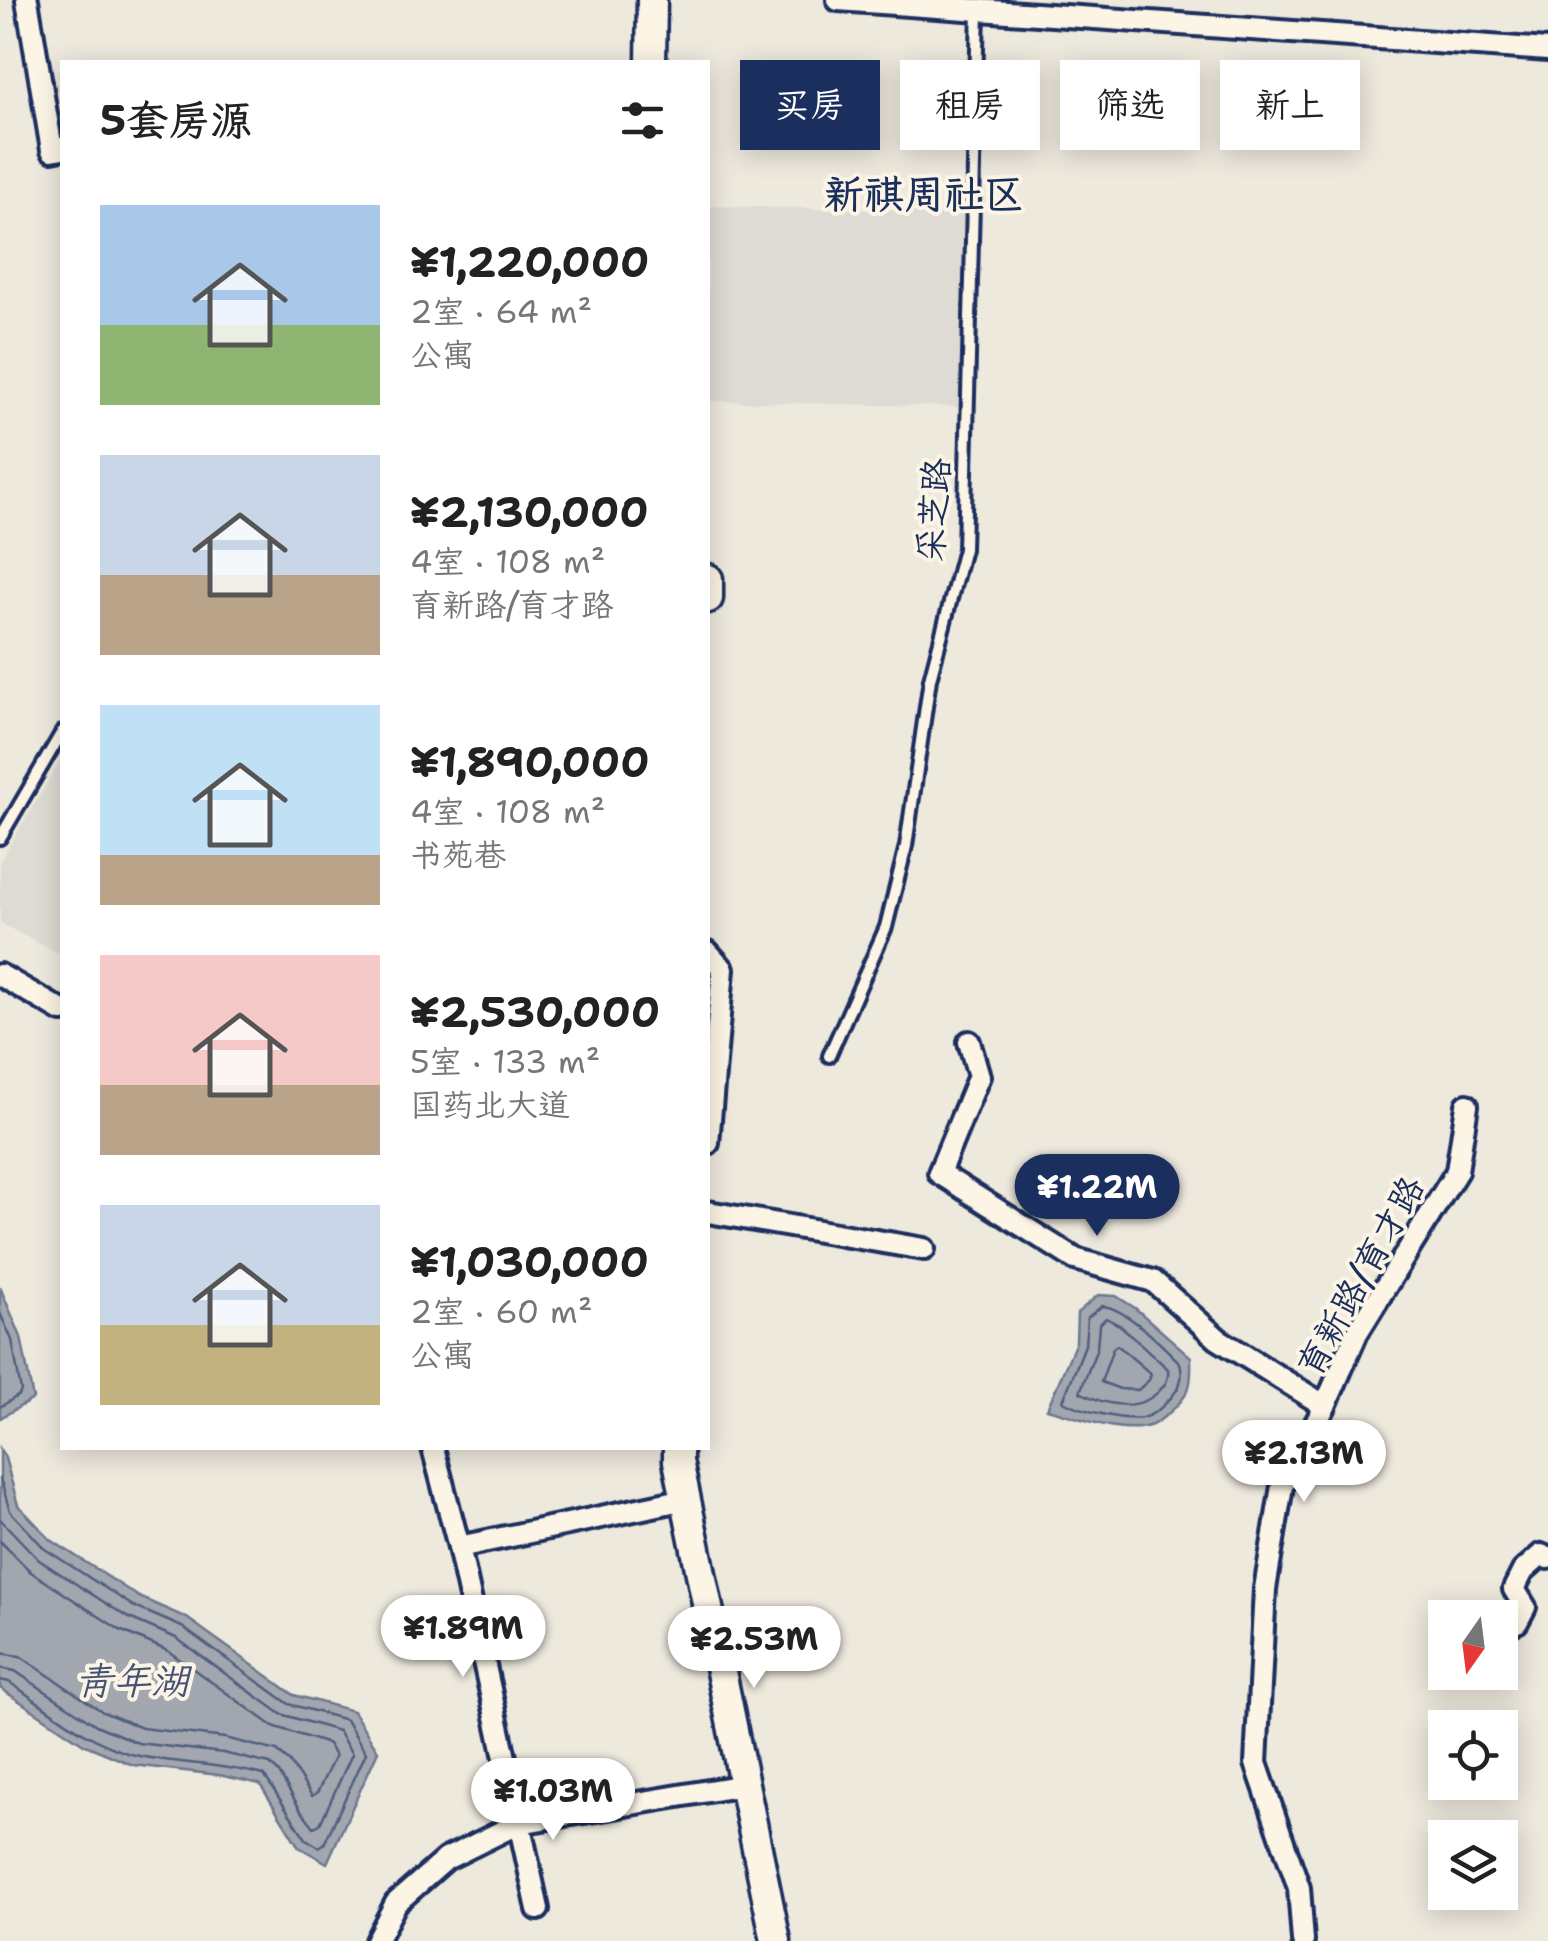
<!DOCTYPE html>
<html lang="zh">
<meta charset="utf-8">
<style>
:root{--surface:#fff;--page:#f6f6f6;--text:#222;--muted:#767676;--accent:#1b2f5e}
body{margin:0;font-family:"Shantell Sans","LXGW WenKai TC",sans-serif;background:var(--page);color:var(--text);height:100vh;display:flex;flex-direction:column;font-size:38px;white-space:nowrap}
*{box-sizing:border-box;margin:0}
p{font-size:32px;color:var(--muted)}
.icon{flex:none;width:55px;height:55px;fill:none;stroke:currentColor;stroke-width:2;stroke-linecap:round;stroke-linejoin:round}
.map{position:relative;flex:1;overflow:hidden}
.panel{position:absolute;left:60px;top:60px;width:650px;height:1390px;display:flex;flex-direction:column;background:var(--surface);border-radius:0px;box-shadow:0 5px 25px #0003}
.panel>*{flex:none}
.guide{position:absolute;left:740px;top:60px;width:658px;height:90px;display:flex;gap:20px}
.needle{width:65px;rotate:194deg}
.controls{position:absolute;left:1428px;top:1600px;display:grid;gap:20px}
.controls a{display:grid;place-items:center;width:90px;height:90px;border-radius:0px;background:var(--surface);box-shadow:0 5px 25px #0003;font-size:50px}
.price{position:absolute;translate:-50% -85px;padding:0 22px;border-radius:35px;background:#fff;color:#222;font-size:32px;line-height:65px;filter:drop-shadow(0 2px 5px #0008)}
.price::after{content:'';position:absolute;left:50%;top:60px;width:30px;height:22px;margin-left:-15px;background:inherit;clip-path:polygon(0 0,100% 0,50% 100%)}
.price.active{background:var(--accent);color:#fff}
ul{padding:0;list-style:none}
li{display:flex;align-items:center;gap:30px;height:250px;padding:0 40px}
li span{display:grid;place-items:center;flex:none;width:280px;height:200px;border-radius:0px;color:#555}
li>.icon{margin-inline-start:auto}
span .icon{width:120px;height:120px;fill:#fffc;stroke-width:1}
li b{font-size:42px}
h2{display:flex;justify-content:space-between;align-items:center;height:120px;padding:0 40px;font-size:42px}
.pill{padding:0 35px;border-radius:0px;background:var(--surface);box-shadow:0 5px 25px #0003;font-size:35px;line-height:90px}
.pill.active{background:var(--accent);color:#fff}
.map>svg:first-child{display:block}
</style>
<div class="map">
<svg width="1548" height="1941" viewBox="0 0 1548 1941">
<rect width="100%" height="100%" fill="#eee9dd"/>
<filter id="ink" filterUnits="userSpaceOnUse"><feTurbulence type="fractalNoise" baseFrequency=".01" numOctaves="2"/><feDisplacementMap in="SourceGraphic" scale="20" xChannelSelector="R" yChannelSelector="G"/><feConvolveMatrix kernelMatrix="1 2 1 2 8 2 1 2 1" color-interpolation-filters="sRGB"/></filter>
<g filter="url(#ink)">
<g fill="#dedbd4">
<path d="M 708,206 L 972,212 L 968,407 L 708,401 Z"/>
<path d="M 62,758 L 62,955 L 0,923 L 0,861 Z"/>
</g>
<g fill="#a2a7af" stroke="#6c778f" stroke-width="2.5">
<path d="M 0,1287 L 21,1337 L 33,1399 L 0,1418 Z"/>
<path d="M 1098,1295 L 1116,1296 L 1135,1308 L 1191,1357 C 1192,1385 1191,1394 1169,1413 C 1162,1418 1157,1424 1149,1426 C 1121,1435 1075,1416 1047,1409 L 1076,1342 L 1077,1313 Z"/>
<path d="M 0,1449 L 5,1458 L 18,1505 L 51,1540 L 139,1597 L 187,1618 L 294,1695 L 353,1711 L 378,1751 L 327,1863 L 299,1847 L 260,1784 L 219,1775 L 133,1765 L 85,1745 L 0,1688 Z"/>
</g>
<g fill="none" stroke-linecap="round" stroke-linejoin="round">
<g stroke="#515f7e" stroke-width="2.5">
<path d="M 1102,1306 C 1125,1307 1163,1346 1180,1363 C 1181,1365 1182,1377 1181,1379 C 1179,1393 1157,1415 1142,1418 C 1122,1421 1081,1410 1063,1401 L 1085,1345 L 1087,1318 Z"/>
<path d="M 0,1313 L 12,1340 L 21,1391 L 19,1395 L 0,1407"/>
<path d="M 1106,1318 L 1121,1326 L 1168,1369 C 1169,1379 1166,1384 1159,1391 C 1138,1413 1104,1405 1080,1392 L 1097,1348 L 1099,1325 Z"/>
<path d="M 1117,1345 L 1151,1374 L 1149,1380 L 1138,1390 L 1120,1389 L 1101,1382 L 1113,1348 Z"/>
<path d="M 0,1478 L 10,1511 L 45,1549 L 133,1606 L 182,1627 L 289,1704 L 346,1720 L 366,1753 L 324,1844 L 319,1847 L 306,1839 L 264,1775 C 223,1764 181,1764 139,1756 C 93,1747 47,1707 9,1682 L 0,1680"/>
<path d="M 0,1519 L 39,1560 L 127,1617 L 176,1638 L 281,1714 L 338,1731 L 352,1754 L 320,1824 L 314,1827 L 300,1809 L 279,1773 L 270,1764 L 223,1753 L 138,1743 L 96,1725 L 15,1671 L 0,1668"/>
<path d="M 0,1541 L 31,1572 L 120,1630 L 168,1651 L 273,1726 L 328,1744 L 335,1756 L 317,1793 L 312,1796 L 289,1761 L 277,1751 L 225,1738 L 142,1728 L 103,1712 L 20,1656 L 0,1653"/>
</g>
<g stroke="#1b2f5e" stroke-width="18">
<g id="lane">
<path d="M 0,838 L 62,732"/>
<path d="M 829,1056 L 886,927 L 906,846 L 930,679 L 964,549 L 978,10"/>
</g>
</g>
<g stroke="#1b2f5e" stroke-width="28">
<g id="street">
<path d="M 27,0 L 52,150 L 62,148"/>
<path d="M 838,0 L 1548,50"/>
<path d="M 708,952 L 723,969 L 708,1143"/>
<path d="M 0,975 L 62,1011"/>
<path d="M 969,1042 L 979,1076 L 939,1173 L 1075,1259 L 1153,1281 L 1218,1339 L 1325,1406"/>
<path d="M 708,1212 L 924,1249"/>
<path d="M 433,1448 L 459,1547 L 538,1909"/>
<path d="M 459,1547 L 686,1499"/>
<path d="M 1500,1626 L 1517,1622 L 1525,1607 L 1514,1589 L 1523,1571 L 1541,1555 L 1548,1558"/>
<path d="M 376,1941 L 396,1903 L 446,1859 L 519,1823 L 744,1785"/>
<path d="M 1303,1941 L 1299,1888 L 1256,1763 L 1265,1589 L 1282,1486 L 1325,1406 L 1357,1333 L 1457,1171 L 1467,1105"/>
</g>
</g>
<g stroke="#1b2f5e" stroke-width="35">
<g id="secondary">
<path d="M 651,62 L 652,0"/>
<path d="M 708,579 L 708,598"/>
<path d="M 678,1448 L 678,1461 L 776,1941"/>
</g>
</g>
<use href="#lane" stroke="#fcf5e5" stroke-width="10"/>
<use href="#street" stroke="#fcf5e5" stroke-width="20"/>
<use href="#secondary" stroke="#fcf5e5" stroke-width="28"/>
</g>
</g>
<g text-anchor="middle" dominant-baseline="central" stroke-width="8" stroke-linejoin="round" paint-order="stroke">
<g font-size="35" fill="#1b2f5e" stroke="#fcf5e5">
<text transform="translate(933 510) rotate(-86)">采芝路</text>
<text transform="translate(1360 1276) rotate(-61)">育新路/育才路</text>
</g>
<g font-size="38" font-style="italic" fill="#445376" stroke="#fcf5e5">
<text x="132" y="1680">青年湖</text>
</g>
<g font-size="40" font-weight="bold" fill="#1b2f5e" stroke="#fcf5e5">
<text x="924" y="194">新祺周社区</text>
</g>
</g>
</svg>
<div class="controls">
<a><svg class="needle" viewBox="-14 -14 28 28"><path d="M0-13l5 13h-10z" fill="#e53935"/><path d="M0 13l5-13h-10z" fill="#767676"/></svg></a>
<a><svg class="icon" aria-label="locate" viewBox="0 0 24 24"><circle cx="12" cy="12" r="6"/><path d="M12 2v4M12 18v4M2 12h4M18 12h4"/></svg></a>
<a><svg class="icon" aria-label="layers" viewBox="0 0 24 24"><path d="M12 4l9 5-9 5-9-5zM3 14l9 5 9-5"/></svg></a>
</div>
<b class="price active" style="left:1097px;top:1239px">¥1.22M</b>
<b class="price" style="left:1304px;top:1505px">¥2.13M</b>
<b class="price" style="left:463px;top:1680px">¥1.89M</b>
<b class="price" style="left:754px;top:1691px">¥2.53M</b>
<b class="price" style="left:553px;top:1843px">¥1.03M</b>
<div class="guide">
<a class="pill active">买房</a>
<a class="pill">租房</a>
<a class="pill">筛选</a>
<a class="pill">新上</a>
</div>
<section class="panel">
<h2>5套房源<svg class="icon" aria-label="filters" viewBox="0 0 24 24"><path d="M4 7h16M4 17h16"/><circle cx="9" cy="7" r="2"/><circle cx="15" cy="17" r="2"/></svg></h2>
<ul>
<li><span style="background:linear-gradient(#a9c7e8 60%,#8fb573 0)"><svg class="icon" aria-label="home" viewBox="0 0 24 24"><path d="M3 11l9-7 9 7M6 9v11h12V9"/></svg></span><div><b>¥1,220,000</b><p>2室 · 64 m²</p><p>公寓</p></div></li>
<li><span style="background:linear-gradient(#c9d6e8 60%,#b9a48a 0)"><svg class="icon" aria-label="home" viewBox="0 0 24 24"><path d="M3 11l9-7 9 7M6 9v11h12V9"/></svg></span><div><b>¥2,130,000</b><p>4室 · 108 m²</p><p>育新路/育才路</p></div></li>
<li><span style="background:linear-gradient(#bfe0f5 75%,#b9a48a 0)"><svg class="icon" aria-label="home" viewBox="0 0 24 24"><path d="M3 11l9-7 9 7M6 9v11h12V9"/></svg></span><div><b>¥1,890,000</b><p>4室 · 108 m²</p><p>书苑巷</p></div></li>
<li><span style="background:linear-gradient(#f6c9c9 65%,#b9a48a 0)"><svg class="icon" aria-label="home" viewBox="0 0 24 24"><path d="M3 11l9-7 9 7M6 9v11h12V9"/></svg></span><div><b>¥2,530,000</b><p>5室 · 133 m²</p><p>国药北大道</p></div></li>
<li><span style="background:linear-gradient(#c9d6e8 60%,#c2b280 0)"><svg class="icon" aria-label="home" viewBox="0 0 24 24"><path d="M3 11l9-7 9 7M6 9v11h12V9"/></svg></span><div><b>¥1,030,000</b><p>2室 · 60 m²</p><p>公寓</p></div></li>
</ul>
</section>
</div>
